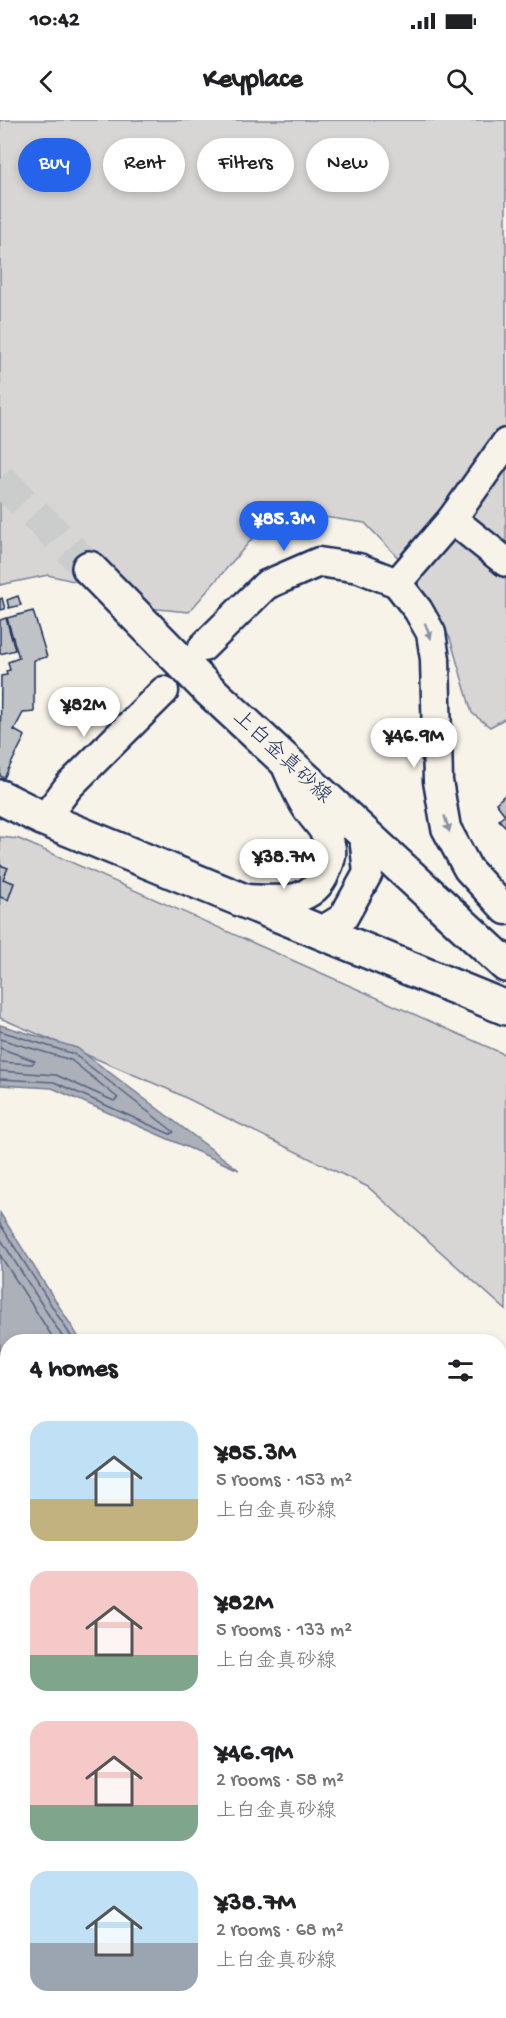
<!DOCTYPE html>
<meta charset="utf-8">
<style>
:root{--surface:#fff;--page:#f6f6f6;--text:#202124;--muted:#757577;--accent:#2563eb}
body{margin:0;font-family:"Gochi Hand","Klee One",sans-serif;background:var(--page);color:var(--text);height:100vh;display:flex;flex-direction:column;font-size:22px;white-space:nowrap}
*{box-sizing:border-box;margin:0}
p{font-size:20px;color:var(--muted)}
.icon{flex:none;width:33px;height:33px;fill:none;stroke:currentColor;stroke-width:2;stroke-linecap:round;stroke-linejoin:round}
.map{position:relative;flex:1;overflow:hidden}
.drawer{position:absolute;left:0px;top:1214px;width:507px;height:686px;display:flex;flex-direction:column;background:var(--surface);border-radius:24px 24px 0 0;box-shadow:0 3px 9px #0003}
.drawer>*{flex:none}
.guide{position:absolute;left:18px;top:18px;width:471px;height:54px;display:flex;gap:12px}
.price{position:absolute;translate:-50% -51px;padding:0 14px;border-radius:21px;background:#fff;color:#222;font-size:20px;line-height:39px;filter:drop-shadow(0 2px 3px #0008)}
.price::after{content:'';position:absolute;left:50%;top:36px;width:18px;height:14px;margin-left:-9px;background:inherit;clip-path:polygon(0 0,100% 0,50% 100%)}
.price.current{background:var(--accent);color:#fff}
ul{padding:0;list-style:none}
li{display:flex;align-items:center;gap:18px;height:150px;padding:0 30px}
li span{display:grid;place-items:center;flex:none;width:168px;height:120px;border-radius:18px;color:#555}
li>.icon{margin-inline-start:auto}
span .icon{width:72px;height:72px;fill:#fffc;stroke-width:1}
li b{font-size:26px}
h2{display:flex;justify-content:space-between;align-items:center;height:72px;padding:0 30px;font-size:26px}
.chip{padding:0 21px;border-radius:27px;background:var(--surface);box-shadow:0 3px 9px #0003;font-size:21px;line-height:54px}
.chip.current{background:var(--accent);color:#fff}
.status{display:flex;justify-content:space-between;align-items:center;height:42px;padding:0 30px;background:var(--surface);direction:ltr}
.status svg{height:16px;fill:currentColor}
header{display:flex;justify-content:space-between;align-items:center;height:78px;padding:0 30px;background:var(--surface);font-size:27px;font-weight:700}
.map>svg:first-child{display:block}
</style>
<div class="status"><b>10:42</b><svg viewBox="0 0 49 12"><path d="M0 12V9h3v3zM5 12V6h3v6zM10 12V3h3v9zM15 12V0h3v12zM26 1h20v11H26zM47 4h2v5h-2z"/></svg></div>
<header><svg class="icon" aria-label="back" viewBox="0 0 24 24"><path d="M15 5l-7 7 7 7"/></svg>Keyplace<svg class="icon" aria-label="search" viewBox="0 0 24 24"><circle cx="10" cy="10" r="6"/><path d="M15 15l6 6"/></svg></header>
<div class="map">
<svg width="506" height="1898" viewBox="0 0 506 1898">
<rect width="100%" height="100%" fill="#f7f3e8"/>
<filter id="ink" filterUnits="userSpaceOnUse"><feTurbulence type="fractalNoise" baseFrequency=".0167" numOctaves="2"/><feDisplacementMap in="SourceGraphic" scale="12" xChannelSelector="R" yChannelSelector="G"/><feConvolveMatrix kernelMatrix="1 2 1 2 8 2 1 2 1" color-interpolation-filters="sRGB"/></filter>
<g filter="url(#ink)">
<g fill="#d7d6d4" stroke="#798299" stroke-width="1.5">
<path d="M 0,0 L 506,0 L 506,598 L 490,607 L 472,593 L 450,518 L 406,446 L 365,403 L 317,396 L 258,412 L 189,492 L 147,488 L 108,469 L 48,455 L 0,465 Z"/>
<path d="M 0,717 L 19,719 L 506,935 L 506,1190 L 368,1067 L 172,971 L 0,898 Z"/>
</g>
<g fill="#acb0b9" stroke="#727c95" stroke-width="1.5">
<path d="M 0,905 L 77,928 L 239,1050 L 52,968 L 0,965 Z"/>
<path d="M 0,1093 L 81,1221 L 8,1221 L 7,1621 L 0,1620 Z"/>
<path d="M 500,1639 L 506,1642 L 506,1845 L 500,1841 Z"/>
</g>
<g fill="none" stroke-linecap="round" stroke-linejoin="round">
<g stroke="#556382" stroke-width="1.5">
<path d="M 0,911 L 74,934 L 174,1012 L 170,1014 L 54,962 L 0,959"/>
<path d="M 0,919 L 71,940 L 118,978 L 114,981 L 56,955 L 0,951"/>
<path d="M 0,928 L 35,941 L 32,944 L 0,942"/>
<path d="M 0,1104 L 74,1221"/>
<path d="M 0,1118 L 65,1221"/>
<path d="M 0,1135 L 55,1221"/>
</g>
</g>
<g fill="#c0c3c5" stroke="#1b2f5e" stroke-width="1.5">
<path d="M 18,476 L 21,485 L 9,488 L 7,480 Z"/>
<path d="M 2,478 L 5,489 L 0,490 L 0,479 Z"/>
<path d="M 33,491 L 47,537 L 34,540 L 34,592 L 23,593 L 14,610 L 25,616 L 4,658 L 0,656 L 1,556 L 7,555 L 6,551 L 10,550 L 8,542 L 19,538 L 7,498 Z"/>
<path d="M 6,498 L 15,530 L 0,534 L 0,500 Z"/>
<path d="M 506,674 L 506,707 L 499,700 L 505,695 L 496,683 Z"/>
<path d="M 0,745 L 8,748 L 3,759 L 14,763 L 8,780 L 0,777 Z"/>
</g>
<g fill="none" stroke-linecap="round" stroke-linejoin="round">
<path stroke="#cbcccc" stroke-width="33" stroke-dasharray="33 16" stroke-linecap="butt" d="M 0,359 L 89,448"/>
<g stroke="#1b2f5e" stroke-width="33">
<g id="street">
<path d="M 452,399 L 506,442"/>
<path d="M 397,463 L 452,399 L 506,323"/>
<path d="M 203,527 L 266,465 L 319,442 L 359,448 L 397,463 L 418,490 L 431,513 L 435,539 L 438,661 L 446,708 L 468,749 L 506,790"/>
<path d="M 44,699 L 69,666 L 164,571"/>
<path d="M 246,779 C 278,780 312,786 326,751 C 330,742 333,734 330,724 C 327,709 312,698 305,685 C 297,672 291,657 285,643"/>
<path d="M 320,812 L 343,798 L 368,753 L 364,716"/>
</g>
</g>
<g stroke="#1b2f5e" stroke-width="38">
<g id="secondary">
<path d="M 89,448 L 206,567 L 506,845"/>
<path d="M 0,677 L 44,699 L 506,888"/>
</g>
</g>
<use href="#street" stroke="#f7f3e8" stroke-width="28"/>
<use href="#secondary" stroke="#f7f3e8" stroke-width="33"/>
</g>
<defs><path id="oneway-solid" d="M-6-.8H1V-3.2L6.5 0L1 3.2V.8H-6Z" transform="scale(1.5)"/></defs>
<g fill="#8991a3">
<use href="#oneway-solid" transform="translate(428 511) rotate(69)"/>
<use href="#oneway-solid" transform="translate(447 704) rotate(73)"/>
</g>
</g>
<g text-anchor="middle" dominant-baseline="central" stroke-width="4.5" stroke-linejoin="round" paint-order="stroke">
<g font-size="21" fill="#1b2f5e" stroke="#f7f3e8">
<text transform="translate(281 638) rotate(43)">上白金真砂線</text>
</g>
</g>
</svg>
<b class="price current" style="left:284px;top:432px">¥85.3M</b>
<b class="price" style="left:84px;top:618px">¥82M</b>
<b class="price" style="left:414px;top:649px">¥46.9M</b>
<b class="price" style="left:284px;top:770px">¥38.7M</b>
<div class="guide">
<a class="chip current">Buy</a>
<a class="chip">Rent</a>
<a class="chip">Filters</a>
<a class="chip">New</a>
</div>
<section class="drawer">
<h2>4 homes<svg class="icon" aria-label="filters" viewBox="0 0 24 24"><path d="M4 7h16M4 17h16"/><circle cx="9" cy="7" r="2"/><circle cx="15" cy="17" r="2"/></svg></h2>
<ul>
<li><span style="background:linear-gradient(#bfe0f5 65%,#c2b280 0)"><svg class="icon" aria-label="home" viewBox="0 0 24 24"><path d="M3 11l9-7 9 7M6 9v11h12V9"/></svg></span><div><b>¥85.3M</b><p>5 rooms · 153 m²</p><p>上白金真砂線</p></div></li>
<li><span style="background:linear-gradient(#f6c9c9 70%,#7fa58c 0)"><svg class="icon" aria-label="home" viewBox="0 0 24 24"><path d="M3 11l9-7 9 7M6 9v11h12V9"/></svg></span><div><b>¥82M</b><p>5 rooms · 133 m²</p><p>上白金真砂線</p></div></li>
<li><span style="background:linear-gradient(#f6c9c9 70%,#7fa58c 0)"><svg class="icon" aria-label="home" viewBox="0 0 24 24"><path d="M3 11l9-7 9 7M6 9v11h12V9"/></svg></span><div><b>¥46.9M</b><p>2 rooms · 58 m²</p><p>上白金真砂線</p></div></li>
<li><span style="background:linear-gradient(#bfe0f5 60%,#9aa5b1 0)"><svg class="icon" aria-label="home" viewBox="0 0 24 24"><path d="M3 11l9-7 9 7M6 9v11h12V9"/></svg></span><div><b>¥38.7M</b><p>2 rooms · 68 m²</p><p>上白金真砂線</p></div></li>
</ul>
</section>
</div>
